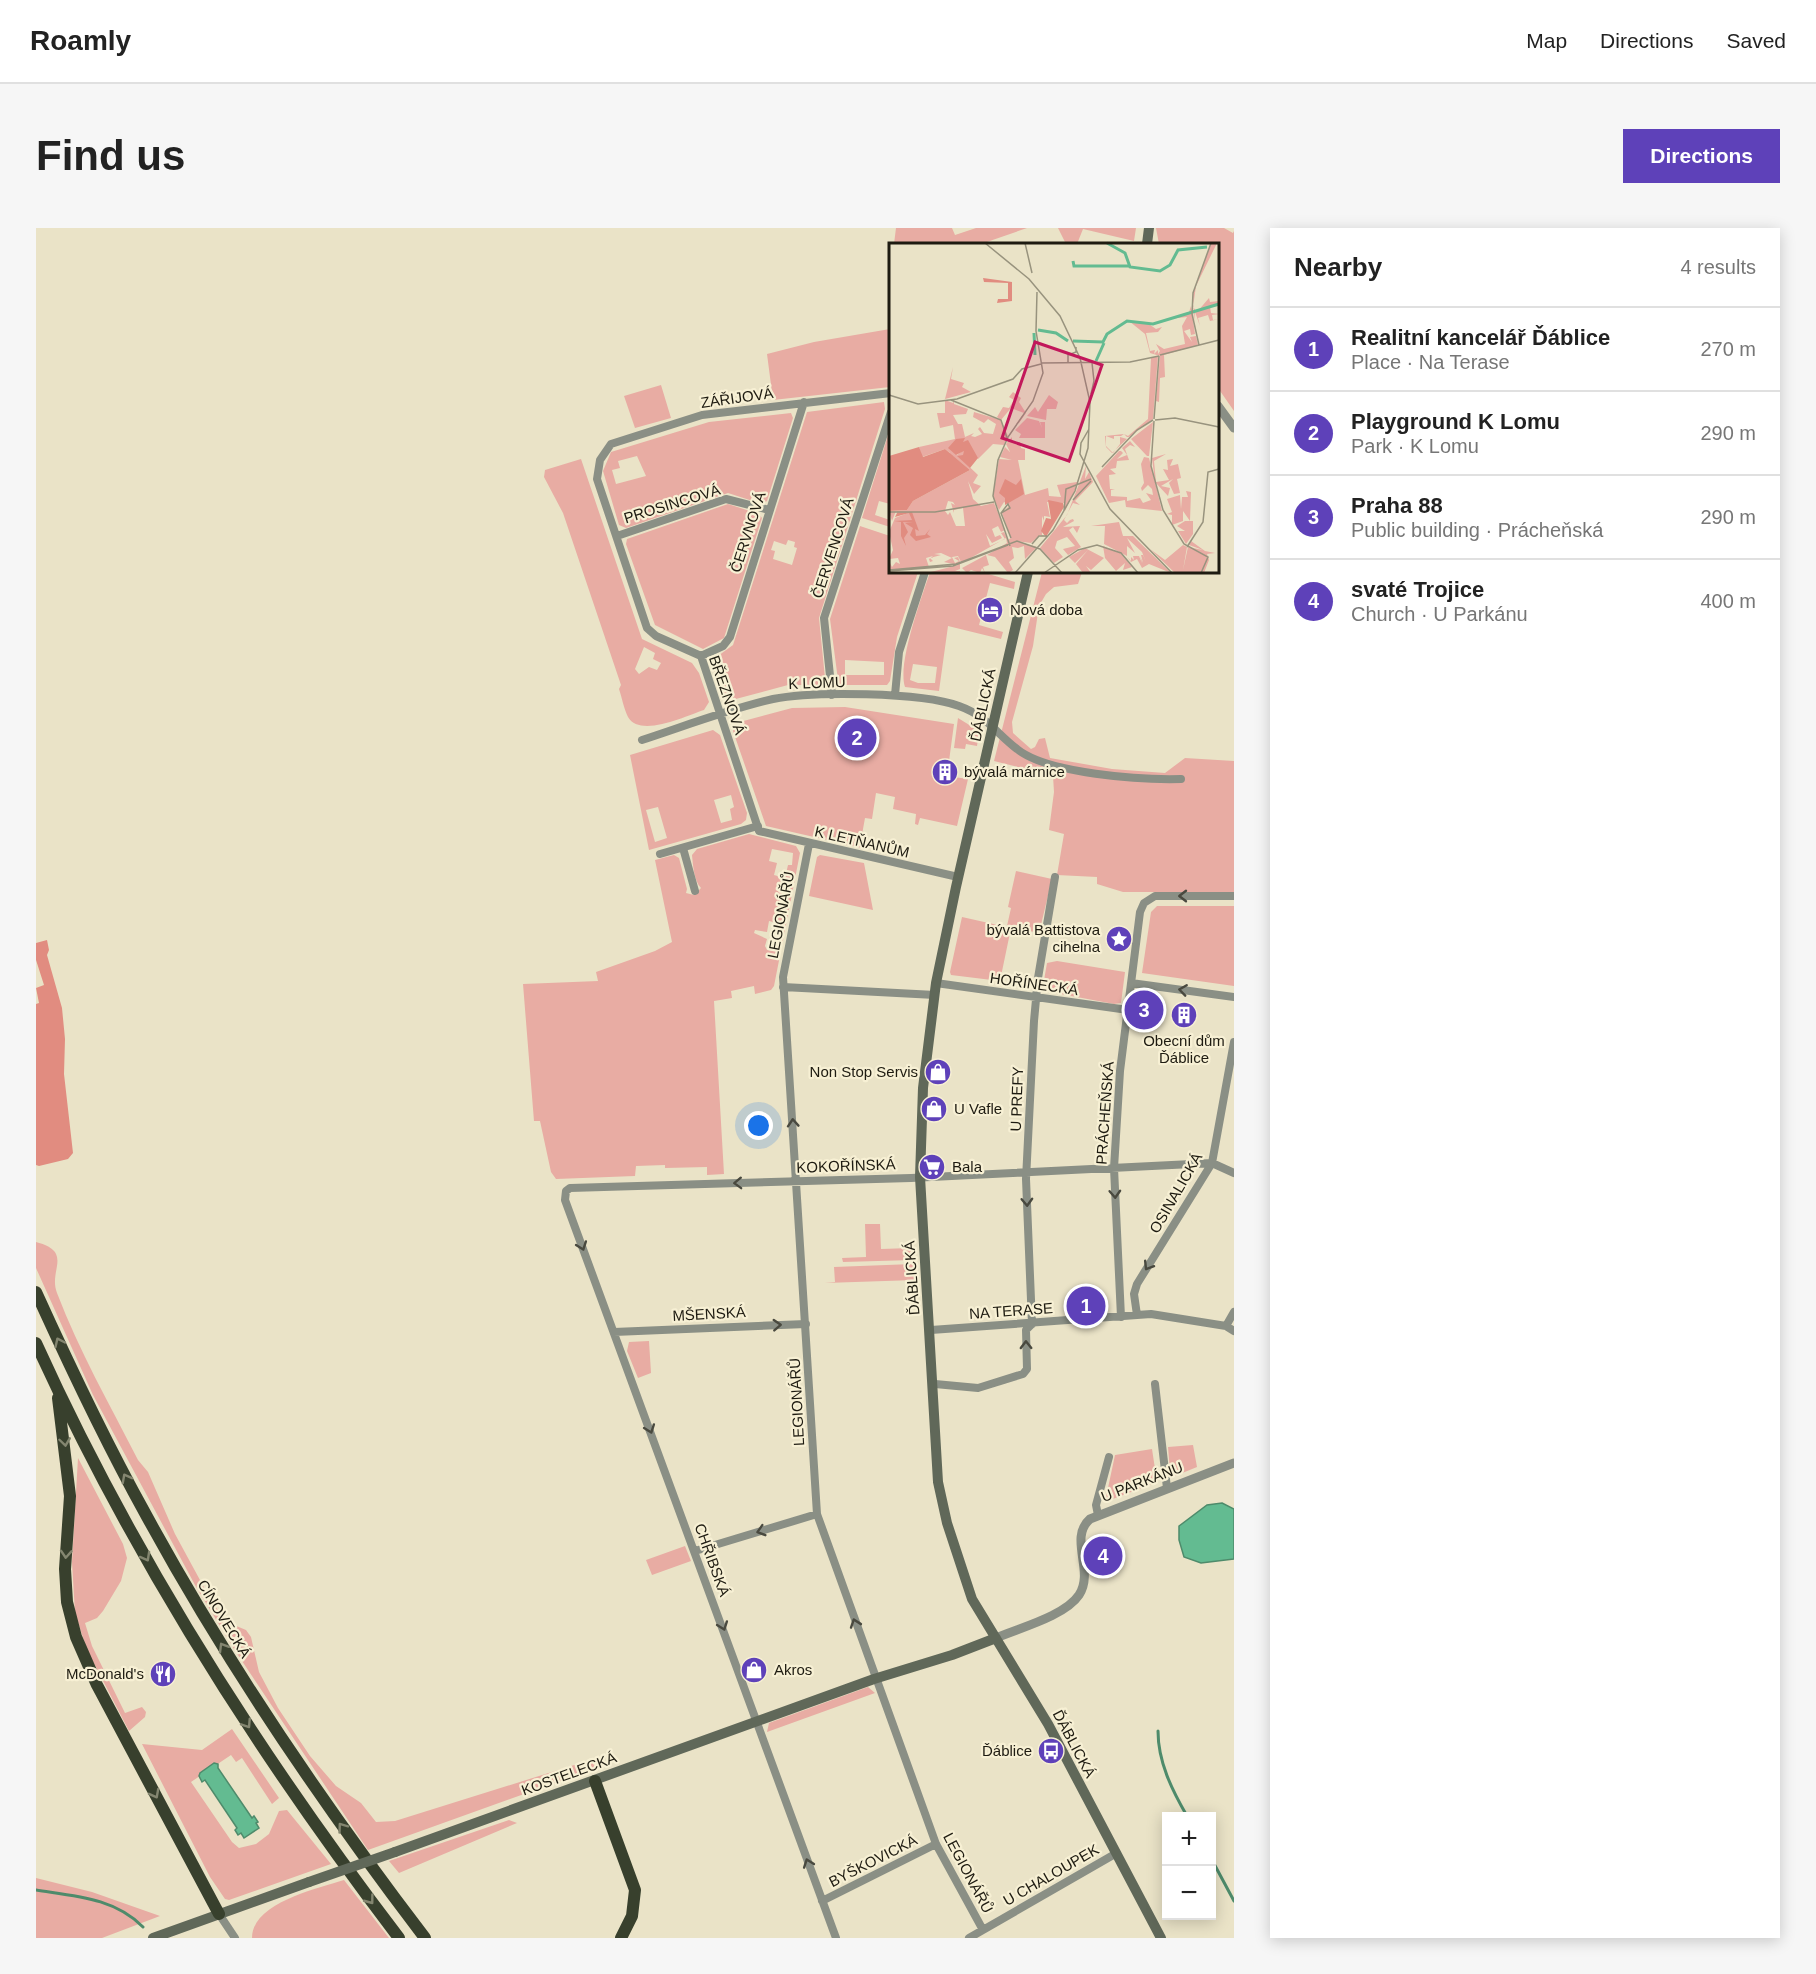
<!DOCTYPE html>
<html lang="en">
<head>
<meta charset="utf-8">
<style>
	body { margin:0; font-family:Helvetica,sans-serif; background:#f6f6f6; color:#222 }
	.controls { position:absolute; right:18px; bottom:18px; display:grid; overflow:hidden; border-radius:0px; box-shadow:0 3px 15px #0003 }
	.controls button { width:54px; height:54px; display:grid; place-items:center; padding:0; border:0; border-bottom:2px solid #e0e0e0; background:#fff; color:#222; font:30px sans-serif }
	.you { position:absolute; left:723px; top:898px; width:21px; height:21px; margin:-15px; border:4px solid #fff; border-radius:50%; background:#1a73e8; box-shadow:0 0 0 9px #1a73e833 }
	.badge { display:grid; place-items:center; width:39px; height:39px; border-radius:50%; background:#5e41b9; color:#fff; font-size:20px; font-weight:700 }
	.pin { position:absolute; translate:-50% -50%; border:3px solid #fff; box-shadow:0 2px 6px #0006 }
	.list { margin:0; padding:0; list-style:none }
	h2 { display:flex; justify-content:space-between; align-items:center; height:78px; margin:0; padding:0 24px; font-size:26px }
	h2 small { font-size:20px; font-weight:400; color:#767676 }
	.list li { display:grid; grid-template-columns:39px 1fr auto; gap:18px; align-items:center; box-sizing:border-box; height:84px; padding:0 24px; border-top:2px solid #e0e0e0 }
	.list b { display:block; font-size:22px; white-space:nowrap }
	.list p { margin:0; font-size:20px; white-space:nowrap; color:#767676 }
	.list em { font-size:20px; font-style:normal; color:#767676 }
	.map { position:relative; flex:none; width:1198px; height:1710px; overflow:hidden; border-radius:0px }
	header { display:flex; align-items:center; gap:36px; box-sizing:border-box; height:84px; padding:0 30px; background:#fff; border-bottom:2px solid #e0e0e0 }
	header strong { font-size:28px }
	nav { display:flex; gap:33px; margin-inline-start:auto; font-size:21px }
	.intro { display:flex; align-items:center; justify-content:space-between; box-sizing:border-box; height:144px; padding:0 36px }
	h1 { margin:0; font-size:42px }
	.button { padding:15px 27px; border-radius:0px; background:#5e41b9; color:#fff; font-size:21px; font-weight:700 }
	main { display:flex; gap:36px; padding:0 36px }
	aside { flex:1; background:#fff; border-radius:0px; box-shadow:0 3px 15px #0003 }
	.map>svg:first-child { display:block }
	.green { fill:#e8aca3; fill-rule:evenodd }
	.forest { fill:#e18c80 }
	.water { fill:#63bb91; stroke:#4e8b6b; stroke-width:1.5 }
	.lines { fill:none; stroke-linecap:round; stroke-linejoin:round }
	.stream { stroke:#4e8b6b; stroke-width:3 }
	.minor { stroke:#8a8f85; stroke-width:8 }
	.tertiary { stroke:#8a8f85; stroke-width:9 }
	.secondary { stroke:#606859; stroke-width:10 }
	.trunk { stroke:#38402d; stroke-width:12 }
	.secondary-bridge { stroke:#606859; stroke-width:10 }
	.oneway { stroke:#49493f }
	.oneway2 { stroke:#848670 }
	.labels { text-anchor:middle; stroke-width:4.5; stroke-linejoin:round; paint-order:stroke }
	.street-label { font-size:15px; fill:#1e1b11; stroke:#f7f0d4 }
	.poi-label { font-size:15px; fill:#1e1b11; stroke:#f7f0d4; text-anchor:start }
	.inset-river { fill:none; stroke:#63bb91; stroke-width:3 }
	.inset-road { fill:none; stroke:#98937e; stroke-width:1.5 }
	.view { fill:#c2185b; fill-opacity:0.15; stroke:#c2185b; stroke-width:3 }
	.inset-edge { fill:none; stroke:#1e1b11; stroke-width:3 }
</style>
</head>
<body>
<header>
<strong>Roamly</strong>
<nav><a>Map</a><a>Directions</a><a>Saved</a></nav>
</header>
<div class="intro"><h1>Find us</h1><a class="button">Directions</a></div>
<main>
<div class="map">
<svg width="1198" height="1710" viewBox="0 0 1198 1710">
	<rect width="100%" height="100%" fill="#eae3c7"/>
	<path class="green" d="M860,0H916L919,7L940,0H991L945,16H858Z
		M1022,0H1100L1098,13L1047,1L1041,16H1030Z
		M1120,0H1188L1197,5L1198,3V183L1182,160V16H1123Z
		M854,101V159L737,172L731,126L778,114Z
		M625,157L635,190L599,200L588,168Z
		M848,174L849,181L783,390L789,450L786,457H752L696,472L687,468L675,433L697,417L771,184ZM752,312L759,314L758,319L761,320L756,337L737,331L739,323L735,322L738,313L750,317Z
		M755,185L757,190L731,273L726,276L692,265L590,300L583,297L567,243L575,224L673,194ZM601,228L610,248L580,256L576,242L584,240L582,233Z
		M854,201V276L843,273L839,287L854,292V299L826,290Z
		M545,231L606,411L656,435L663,445L673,474L668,482C650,488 604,510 592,489C588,481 586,470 583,461L585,457L527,285L508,249L509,242ZM608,419L619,425L617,431L625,435L621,442L613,439L603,446L599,441Z
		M692,276L723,286L726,290L688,410L667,421L619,397L590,316L591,311Z
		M824,298L854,308L855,344H882L861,409L854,453L851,457H804L802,452L794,391ZM809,432L848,434V447H809Z
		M894,344H946L979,354L978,361L954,355L943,397L967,404L965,411L912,398L903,463L869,459C861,435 886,369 894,344ZM877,436L901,439L899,455H882L874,452Z
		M1006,344H1046L1042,356L1018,359L1010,366L1003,378L997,418L976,494L977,505L995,521L999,519L1003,511L1009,510L1014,530L1076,541L1129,545L1149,530L1198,533V664H1087L1061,656V649L1021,647L1028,606L1013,602L1018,564L1017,548L958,533Z
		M809,479L918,496L911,548L932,551L921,598L884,590L882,597L879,596L880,586L857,581L859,569L840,565L836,591L829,590L825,612L826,620L730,598L697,503L700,495L756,480Z
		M922,490L943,503L941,518L930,516L929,521L918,520Z
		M677,502L684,507L711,585L710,592L705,596L613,622L594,527ZM695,567L698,579L694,581L696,592L685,595L678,572ZM622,579L631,610L619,614L610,582Z
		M713,606L760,618L764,625L738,758L735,762L719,766L718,758L695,763L696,770L678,773L688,946L671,947V939L629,940V937L600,938L599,948L520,951L515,944L504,893H498L487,756L562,753L560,744L619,723L636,714L619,632L638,627L643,630L651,661L650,665L658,667L665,660C658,653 657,637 656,627L661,621ZM736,621L757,625L756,637H752L749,650L738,647L741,635L733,633ZM733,693L745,696L739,723L731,722L729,718L731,711L718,705L719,702L731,704Z
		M784,627L828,635L837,682L773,668L781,629Z
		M980,643L1016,651L1003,705L971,698L975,680L972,679Z
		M1121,678H1198V758L1106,745L1115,684Z
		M926,689L975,700L964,753L915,747L914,744Z
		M1021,733L1089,744L1085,775L1078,776L1009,763L1007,758L1011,735Z
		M829,996H844L845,1021L875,1020L877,1032L807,1034L806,1030L830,1029Z
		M0,1014C38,1024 12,1042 21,1065C43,1123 74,1177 102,1232L112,1244L139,1306L177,1376L186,1387L198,1397L210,1402L215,1409L223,1444L242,1480L274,1528L300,1558L325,1575L340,1594L359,1593L551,1533L572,1536L332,1622L198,1421L159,1357L57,1167L0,1040Z
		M877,1036L879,1052L789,1055L799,1054L798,1039Z
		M613,1113L615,1145L602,1150L591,1123L593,1114Z
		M1157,1217L1161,1239L1139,1248L1134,1243L1132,1219Z
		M1116,1221L1121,1254L1069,1274L1079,1227Z
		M42,1230L87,1316L91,1330L85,1353L67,1383L61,1390L49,1395L56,1418L89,1485L106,1479L110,1484L109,1489L93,1503L51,1422L39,1385L36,1334Z
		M649,1318L655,1333L616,1347L610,1332Z
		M832,1459L839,1465L731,1504L733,1495Z
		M196,1501L243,1570L236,1576L206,1530L200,1534L195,1527L155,1554L196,1614L203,1620L220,1616L233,1606L243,1583L251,1582L295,1636L193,1672L189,1671L174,1649L106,1516L166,1522Z
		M473,1592L481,1595L363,1645L353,1633Z
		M0,1650L56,1664L124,1688L66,1710H0Z
		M308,1652L353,1710H216C216,1675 280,1661 308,1652Z"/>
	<path class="forest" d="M11,712L13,722L11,727L26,780L29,811L28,846L37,925L32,931L3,938L0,937V776L3,775L0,760L8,757L0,732V715Z"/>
	<path class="water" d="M1186,1275L1198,1281V1331L1165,1335L1148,1329L1143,1312V1298L1171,1277Z
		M178,1535L182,1536V1540L216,1590L218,1588L222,1594L220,1595L223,1600L208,1610L205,1605L202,1607L199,1602L201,1600L169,1552L166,1554L163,1548L164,1545Z"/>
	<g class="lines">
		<path class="stream" d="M1122,1503C1122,1534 1136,1562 1151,1588
			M1176,1632L1198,1673
			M0,1662C39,1668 79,1670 107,1699"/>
		<path class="minor" d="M855,165L666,187L575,216L564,232L561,251L611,400L620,408L665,428L723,603L922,649
			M581,308L690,271L733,282
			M665,428L687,418L694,409L768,174
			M796,467L788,390L855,184
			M859,467L863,424L889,344
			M606,512C649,498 693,481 737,471C776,463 885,464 923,478C951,488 960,505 981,521C1012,546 1105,552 1145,551
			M773,616L747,749L781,1286L900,1616L947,1702
			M647,620L659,663
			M624,626L722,598
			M900,755L1092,782
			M1095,755L1198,769
			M747,759L899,767
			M1101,1087L1098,1066L1101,1056L1176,935L1198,814
			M1085,1089L1078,940L1084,843L1104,684L1108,675L1119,668H1198
			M996,1096L990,951L998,793L1002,750L1019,649
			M1190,1098L1198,1084
			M895,1102L1115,1086L1190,1098L1198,1103
			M578,1104L770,1096
			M899,1156L942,1160L987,1146L991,1141L990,1102L996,1096
			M1119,1156L1131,1260
			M1062,1287L1060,1277L1073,1229
			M659,1323L781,1286
			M786,1673L900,1616
			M183,1686L199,1710
			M800,1710L529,972L530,963L534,960L875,950L1176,935L1198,945
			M933,1710L1079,1626"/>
		<path class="tertiary" d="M1182,178L1198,200
			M960,1410C983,1400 1029,1388 1043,1367C1059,1343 1032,1310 1054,1291L1198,1235"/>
		<path class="secondary" d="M1111,16L1113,0
			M992,344L920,659L900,755L887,860L884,949L902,1254L911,1295L936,1371L1012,1496L1125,1710
			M359,1624L838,1451L916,1427L960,1410
			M117,1710L273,1654"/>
		<path class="trunk" d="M0,1064C34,1139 69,1213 109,1285C190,1434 286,1575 389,1710
			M0,1115C96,1327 222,1525 363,1710
			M22,1170L34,1268L29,1341L31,1374L40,1409L61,1457L183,1686
			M559,1553L599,1662L596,1688L585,1710"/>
		<path class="secondary-bridge" d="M273,1654L359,1624"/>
	</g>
	<defs><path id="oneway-chevron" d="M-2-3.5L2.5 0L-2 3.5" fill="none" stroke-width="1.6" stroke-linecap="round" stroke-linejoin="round" transform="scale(1.5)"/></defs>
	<g class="oneway">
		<use href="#oneway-chevron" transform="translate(1147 668) rotate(180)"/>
		<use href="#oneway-chevron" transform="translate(1147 762) rotate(-172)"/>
		<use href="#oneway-chevron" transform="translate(757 895) rotate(-94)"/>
		<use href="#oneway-chevron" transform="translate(702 955) rotate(178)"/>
		<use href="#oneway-chevron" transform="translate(1079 966) rotate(87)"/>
		<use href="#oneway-chevron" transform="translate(991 974) rotate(88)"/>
		<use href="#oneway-chevron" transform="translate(546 1018) rotate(70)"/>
		<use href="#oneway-chevron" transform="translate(1112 1038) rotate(122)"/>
		<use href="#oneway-chevron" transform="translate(741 1097) rotate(-3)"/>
		<use href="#oneway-chevron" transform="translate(990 1117) rotate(-91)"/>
		<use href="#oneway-chevron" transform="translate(614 1201) rotate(70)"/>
		<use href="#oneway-chevron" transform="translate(725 1303) rotate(163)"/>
		<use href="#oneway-chevron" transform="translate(819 1395) rotate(-109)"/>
		<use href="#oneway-chevron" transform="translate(687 1398) rotate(70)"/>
		<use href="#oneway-chevron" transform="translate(772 1635) rotate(-110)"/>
	</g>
	<g class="oneway2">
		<use href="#oneway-chevron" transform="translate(23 1114) rotate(-115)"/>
		<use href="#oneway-chevron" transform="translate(29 1214) rotate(82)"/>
		<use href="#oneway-chevron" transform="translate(90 1250) rotate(-118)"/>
		<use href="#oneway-chevron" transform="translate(30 1326) rotate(94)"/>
		<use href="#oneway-chevron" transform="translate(110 1329) rotate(61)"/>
		<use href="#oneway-chevron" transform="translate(187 1419) rotate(-121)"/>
		<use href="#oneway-chevron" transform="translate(211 1496) rotate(57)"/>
		<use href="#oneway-chevron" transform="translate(119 1566) rotate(62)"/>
		<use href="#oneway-chevron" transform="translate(306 1599) rotate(-126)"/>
		<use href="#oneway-chevron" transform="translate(334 1672) rotate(53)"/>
	</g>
	<defs>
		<symbol id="hotel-disc" viewBox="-11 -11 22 22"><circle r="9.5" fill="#5e41b9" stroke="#f7f0d4"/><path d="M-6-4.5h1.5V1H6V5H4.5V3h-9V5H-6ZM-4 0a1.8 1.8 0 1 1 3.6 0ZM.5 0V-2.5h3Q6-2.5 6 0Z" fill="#fff"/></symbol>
		<symbol id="building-disc" viewBox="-11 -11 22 22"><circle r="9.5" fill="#5e41b9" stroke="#f7f0d4"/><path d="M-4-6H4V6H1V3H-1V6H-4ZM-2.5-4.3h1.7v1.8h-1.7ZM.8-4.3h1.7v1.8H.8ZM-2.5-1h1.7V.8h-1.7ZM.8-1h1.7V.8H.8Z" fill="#fff"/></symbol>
		<symbol id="sight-disc" viewBox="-11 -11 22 22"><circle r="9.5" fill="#5e41b9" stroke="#f7f0d4"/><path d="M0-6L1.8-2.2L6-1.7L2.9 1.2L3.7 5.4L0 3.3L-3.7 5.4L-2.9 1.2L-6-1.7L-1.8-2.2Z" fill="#fff"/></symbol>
		<symbol id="shop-disc" viewBox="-11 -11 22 22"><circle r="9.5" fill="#5e41b9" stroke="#f7f0d4"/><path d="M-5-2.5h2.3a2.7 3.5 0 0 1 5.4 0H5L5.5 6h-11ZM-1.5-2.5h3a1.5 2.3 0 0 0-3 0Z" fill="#fff"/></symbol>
		<symbol id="supermarket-disc" viewBox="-11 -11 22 22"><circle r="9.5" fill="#5e41b9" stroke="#f7f0d4"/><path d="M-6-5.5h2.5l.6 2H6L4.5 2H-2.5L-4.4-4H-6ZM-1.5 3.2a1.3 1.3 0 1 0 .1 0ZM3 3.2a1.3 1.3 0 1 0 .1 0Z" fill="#fff"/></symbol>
		<symbol id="restaurant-disc" viewBox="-11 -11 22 22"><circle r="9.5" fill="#5e41b9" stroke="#f7f0d4"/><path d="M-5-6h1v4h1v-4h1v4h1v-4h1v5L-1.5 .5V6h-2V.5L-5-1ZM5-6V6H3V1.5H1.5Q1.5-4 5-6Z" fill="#fff"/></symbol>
		<symbol id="bus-disc" viewBox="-11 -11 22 22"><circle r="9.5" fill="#5e41b9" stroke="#f7f0d4"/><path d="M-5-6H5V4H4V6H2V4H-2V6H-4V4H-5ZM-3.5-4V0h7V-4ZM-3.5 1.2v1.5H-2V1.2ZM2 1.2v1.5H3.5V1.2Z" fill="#fff"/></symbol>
	</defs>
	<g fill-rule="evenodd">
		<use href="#hotel-disc" x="939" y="367" width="30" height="30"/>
		<use href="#building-disc" x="894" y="529" width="30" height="30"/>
		<use href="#sight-disc" x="1068" y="696" width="30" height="30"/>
		<use href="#building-disc" x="1133" y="772" width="30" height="30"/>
		<use href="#shop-disc" x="887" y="829" width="30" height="30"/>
		<use href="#shop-disc" x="883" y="866" width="30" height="30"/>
		<use href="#supermarket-disc" x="881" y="924" width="30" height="30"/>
		<use href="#shop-disc" x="703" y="1427" width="30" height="30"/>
		<use href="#restaurant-disc" x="112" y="1431" width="30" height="30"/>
		<use href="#bus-disc" x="1000" y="1508" width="30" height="30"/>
	</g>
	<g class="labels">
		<g class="street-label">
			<text transform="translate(701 170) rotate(-8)" y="5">ZÁŘIJOVÁ</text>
			<text transform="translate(636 276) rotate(-17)" y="5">PROSINCOVÁ</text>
			<text transform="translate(712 304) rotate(-72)" y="5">ČERVNOVÁ</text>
			<text transform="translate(797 320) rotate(-72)" y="5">ČERVENCOVÁ</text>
			<text transform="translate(781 455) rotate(-2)" y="5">K LOMU</text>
			<text transform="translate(691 467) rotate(71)" y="5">BŘEZNOVÁ</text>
			<text transform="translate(947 477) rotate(-78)" y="5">ĎÁBLICKÁ</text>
			<text transform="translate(826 614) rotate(13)" y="5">K LETŇANŮM</text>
			<text transform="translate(745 687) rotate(-79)" y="5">LEGIONÁŘŮ</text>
			<text transform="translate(998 756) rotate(8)" y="5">HOŘÍNECKÁ</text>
			<text transform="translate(981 871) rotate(-88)" y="5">U PREFY</text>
			<text transform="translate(1069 885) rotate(-86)" y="5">PRÁCHEŇSKÁ</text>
			<text transform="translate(810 938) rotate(-2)" y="5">KOKOŘÍNSKÁ</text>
			<text transform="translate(1140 965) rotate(-60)" y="5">OSINALICKÁ</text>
			<text transform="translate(876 1050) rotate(-94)" y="5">ĎÁBLICKÁ</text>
			<text transform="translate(975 1083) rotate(-4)" y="5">NA TERASE</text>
			<text transform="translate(673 1086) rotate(-3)" y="5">MŠENSKÁ</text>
			<text transform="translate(761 1174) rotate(-93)" y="5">LEGIONÁŘŮ</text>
			<text transform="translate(1106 1254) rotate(-21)" y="5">U PARKÁNU</text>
			<text transform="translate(676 1332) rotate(70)" y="5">CHŘIBSKÁ</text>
			<text transform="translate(188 1391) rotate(59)" y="5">CÍNOVECKÁ</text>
			<text transform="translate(1038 1516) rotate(62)" y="5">ĎÁBLICKÁ</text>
			<text transform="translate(533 1546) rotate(-20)" y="5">KOSTELECKÁ</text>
			<text transform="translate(837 1633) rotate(-27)" y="5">BYŠKOVICKÁ</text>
			<text transform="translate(932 1645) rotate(62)" y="5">LEGIONÁŘŮ</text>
			<text transform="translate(1015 1647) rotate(-30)" y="5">U CHALOUPEK</text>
		</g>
		<g class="poi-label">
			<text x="974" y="387">Nová doba</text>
			<text x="928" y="549">bývalá márnice</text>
			<text x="1064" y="707" text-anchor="end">bývalá Battistova<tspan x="1064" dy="17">cihelna</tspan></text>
			<text x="1148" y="818" text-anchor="middle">Obecní dům<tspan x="1148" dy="17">Ďáblice</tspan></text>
			<text x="882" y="849" text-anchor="end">Non Stop Servis</text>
			<text x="918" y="886">U Vafle</text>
			<text x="916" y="944">Bala</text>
			<text x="738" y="1447">Akros</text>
			<text x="108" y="1451" text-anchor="end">McDonald's</text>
			<text x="996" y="1528" text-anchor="end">Ďáblice</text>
		</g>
	</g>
	<g transform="translate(853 15)">
		<rect width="330" height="330" fill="#eae3c7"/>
		<path d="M322,0H328L307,43L304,64L308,69L320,55L321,59L330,58V63L321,64L322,70L330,71L323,72L324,77L330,76L321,78L319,72L309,75L311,83L306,69L305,78L304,51ZM302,63L306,91L302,92L301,86L295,88L303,99L301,94L307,93L309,102L275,112L276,134L271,135L270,159L267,158L271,113L261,110L256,91L240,78L257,79L267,86L273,84L269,89L257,90L261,108L266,107L265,111L269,107V111L271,108L267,101L275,106L296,101L293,83L298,74L279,76L300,69ZM269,113L264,176L240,194H238L235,191L232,193H225V196L217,193V203L224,210L231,201V194L238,196L223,210L217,204L216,193L235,191L239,193L259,176L262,115ZM64,124L62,136L75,140L73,144L82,149L56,156ZM124,149L132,155L130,159L137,170L130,180L127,181L135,170L122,165L112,177L119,193L115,202L104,201L89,216L75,199L65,209L68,212L75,207V213H69L89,232L84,240L92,243L85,251L79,238L84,256L92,263L105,260L116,287L112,289L109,283L103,286L106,294L111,292L113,295L103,300L97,291L101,303L116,296L112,290L115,289L119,297L122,295L113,270L121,262L115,259L110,267L104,254L110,216L123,217L111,214L116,204L121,209L117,201L123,194V199H131L132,205L136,206V217H129L136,252L159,245L160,253L172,254L168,242L188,239L195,221L185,249L176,268L175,260L158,259L161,274L155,273V279L154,286L155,278L153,273V292L157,294L172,275L157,294L151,292L142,300L127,298L148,304L136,316L135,303L129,305L133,317L129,305L123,304L125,315L120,319L124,327L119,330L106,314L98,312L118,300L117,295L78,317L72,319L69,313L63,314L66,320L70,318L65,315L69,314L71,319V326L66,328H71V330L5,328L42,329L69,322L55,319L63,315L52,310L45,311L52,312L41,315L44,318L41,319L40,316L44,313L37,315L40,324L0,327V318L3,324L7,319L11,321L9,315L0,316L4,307L0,289L6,275L19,270L9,271L7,268L3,278L0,268L18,267L24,258L81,227L64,213L60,217L61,210L56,206L33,214L30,204L66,196L64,182L51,185L48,170H56V157L64,160L65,157V161L79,166L77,171L64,172L69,181H73L76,194L85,190L82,193L86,194L93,191L89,186L91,184L95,190L104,191L107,181L99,176L95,180L84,174L85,169L112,177L108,174L114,164L120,165L125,157L120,154ZM59,258L64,259L66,262L62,260L65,270V267L74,265L76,283H67L61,269L59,272L56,268ZM160,152L169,159L167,166H158L157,177L138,173L146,164L149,169ZM138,175L150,178L153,185L151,179H156V195H130L132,191L126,187ZM264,179L260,213H258L242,196ZM241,198L246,204L241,202L236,206L240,217L228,218L227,225L221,226L227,231L220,232L221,246H226L222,247V253H232H221L238,254V258L251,255L254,260L262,257L257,250L264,252L263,246L259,242L253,248L252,245L255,240L252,221L255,214L260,215L273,268L237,264L236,257L220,260L207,233L230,208H232L234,210L228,216L238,212L233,205ZM277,211L265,218L267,239L280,237L274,226L279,227L278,217L284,216L281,223L289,221L292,235L288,236L291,250L285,251L280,240L284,236L272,243L281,245L279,253L266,239L263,215ZM197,223L196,236L200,229L204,239L186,258L191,262L184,260L175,277L178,280L181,277L184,276L185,278L174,284L191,283L188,290L184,284L180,287L192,304L179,312L174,306L186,303L178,294L168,298L166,305L174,314L165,320L151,305L178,272ZM297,248L302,249L301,278L294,268V278L283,282V272L278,271L283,269L278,256L291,252L292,266L293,254H299ZM296,278H304V291L297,301L289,288H296L288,283ZM230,279L234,293H244L282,330L260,321L253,325L248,316L242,319L238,314L242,318V314L245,317L244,313H250L253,320L251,313L254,320L252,312H254L257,319L253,309L238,295L246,310L238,303V313L215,301L216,283H202ZM302,298L316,308L326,310L318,311L320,317L315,330H286L261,306L276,317L294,302L298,304L294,327L299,304L314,307L300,302ZM214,303L231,310L243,324L234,327L236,320L227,328L216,315ZM196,305L215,315L202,327L197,323L202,330H194L187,321L199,307L186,320L180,314ZM97,312L100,322L94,324L96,330L93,325L91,330L82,327L78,330L73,325Z" fill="#e8aca3" fill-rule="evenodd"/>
		<path d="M94,35L123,39V58L108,60L109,56H119V40L95,39ZM76,195L74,199L79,197L89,215L81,225L68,213L74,212L75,208L67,212L59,205L67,196ZM30,204L34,214L56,206L81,227L24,258L18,267L0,268V213ZM116,236L127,242L132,236L135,251L116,262V255L110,250ZM159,257L174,260L175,264L157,294L152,288L157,275L162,276ZM23,269L30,288L26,286L27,293L36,292L41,286L38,291L42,294L27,298L21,292L24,285L16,280H24L14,279L19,289L15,295L17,303L12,293V279L5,278L23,277L20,270L6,274L8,270Z" fill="#e18c80"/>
		<path class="inset-river" d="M218,0L236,10L241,24L271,28L281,22L289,7L318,4M184,18L185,23H240M149,87L167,90L179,98M145,90L146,112M184,98L214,99L218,91L238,78L264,81L330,61M207,118L215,100"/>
		<path class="inset-road" d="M96,0L140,36L171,73L191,115L201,159L199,205L186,248L164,287L126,330M136,0L143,30M310,102L303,71L304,50L322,0M271,112L330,97M153,120L241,119L270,113M179,120V112L187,109V104M202,151L205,138L203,120M0,152L29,161L68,156L124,136L133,126L152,121M62,157L112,177L118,195M265,176L270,113M266,177L286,175L330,184M265,178L262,223L274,267L295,301L319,314L312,330M200,186L192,200L191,211L221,266L283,330M213,224L248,187L264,177M184,257L202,238M119,261L121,265L112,270L122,295L112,270ZM175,268L177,246L202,236M0,269H46L105,259M143,301L150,293H158M121,303L104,253L109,217L119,194L144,158L154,130L147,88L148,49M298,304L314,279L319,229L330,226M0,327L67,321L128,298L151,306L173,330M0,328L64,323L119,302M155,330L189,307L208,302L232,310L249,330"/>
		<path class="view" d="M146,99L213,122L180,218L113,195Z"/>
		<rect width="330" height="330" class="inset-edge"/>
	</g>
</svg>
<div class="controls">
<button>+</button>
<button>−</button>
</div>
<div class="you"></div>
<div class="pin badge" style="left:1050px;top:1078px">1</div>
<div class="pin badge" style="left:821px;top:510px">2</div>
<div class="pin badge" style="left:1108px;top:782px">3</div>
<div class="pin badge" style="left:1067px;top:1328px">4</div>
</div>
<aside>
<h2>Nearby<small>4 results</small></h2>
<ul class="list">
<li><span class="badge">1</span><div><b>Realitní kancelář Ďáblice</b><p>Place · Na Terase</p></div><em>270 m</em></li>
<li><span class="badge">2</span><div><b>Playground K Lomu</b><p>Park · K Lomu</p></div><em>290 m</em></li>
<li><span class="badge">3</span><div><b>Praha 88</b><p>Public building · Prácheňská</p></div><em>290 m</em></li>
<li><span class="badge">4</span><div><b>svaté Trojice</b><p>Church · U Parkánu</p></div><em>400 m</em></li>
</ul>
</aside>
</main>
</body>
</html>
